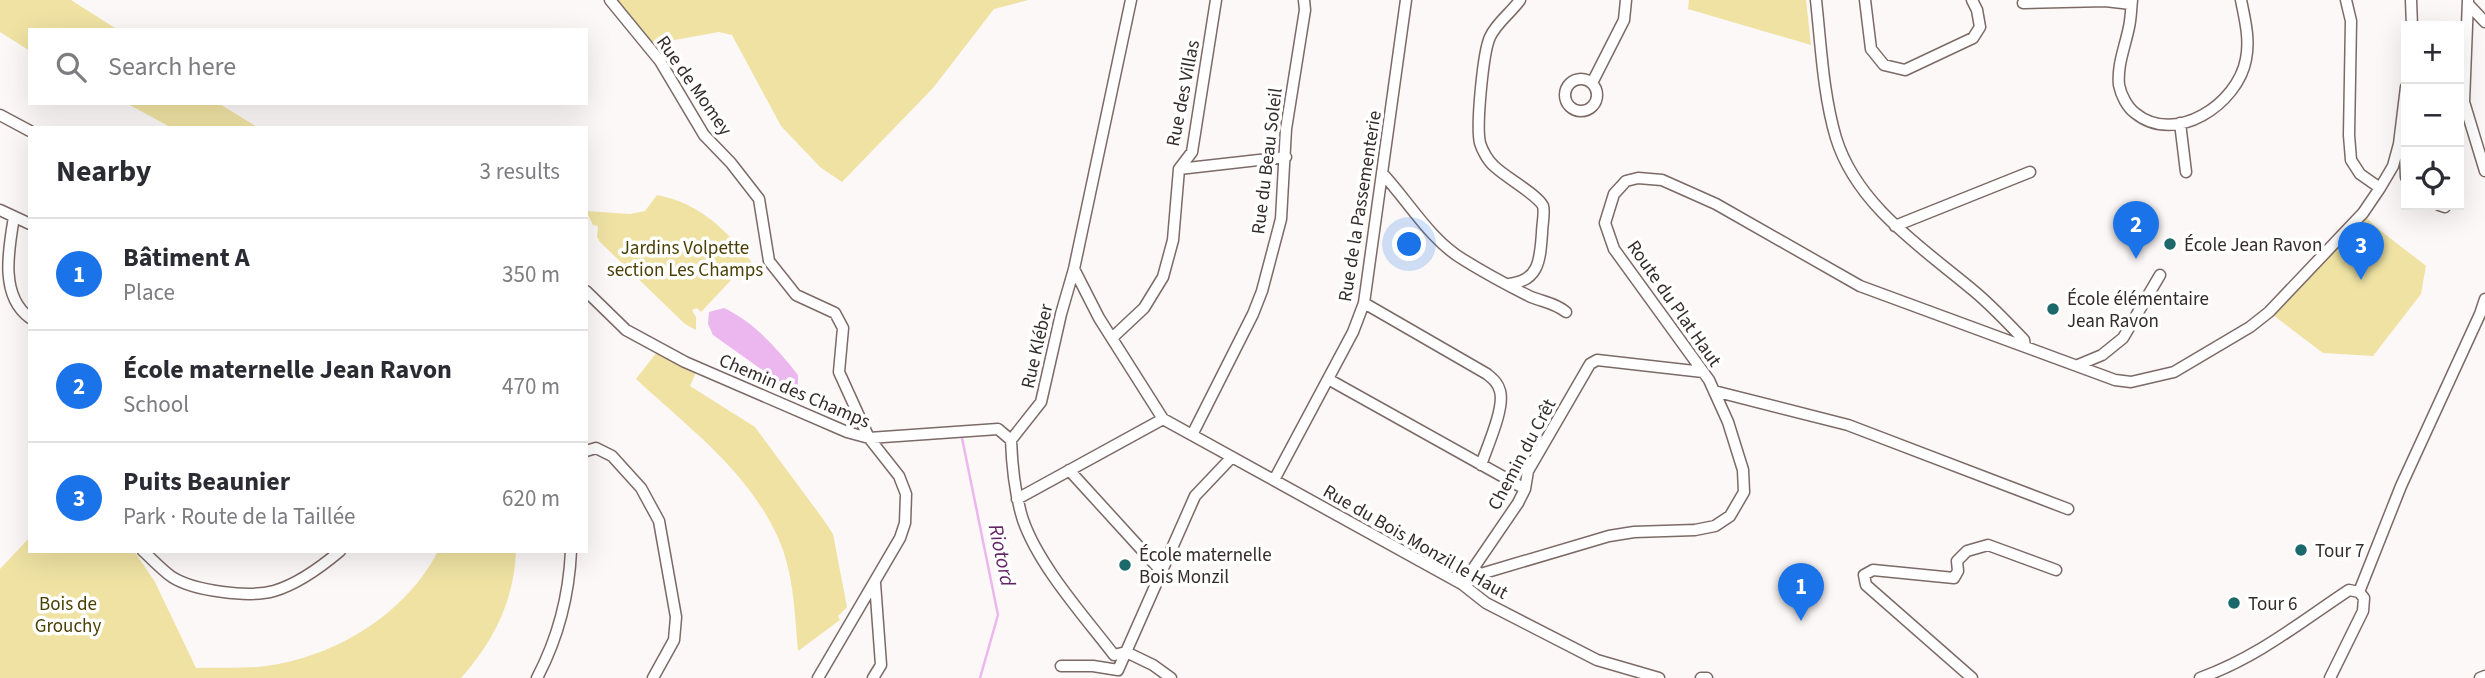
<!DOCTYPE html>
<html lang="en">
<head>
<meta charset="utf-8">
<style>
	body { margin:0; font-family:"Source Sans 3",sans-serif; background:#f7f7f7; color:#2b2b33 }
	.controls { position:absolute; right:21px; top:21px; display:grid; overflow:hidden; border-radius:0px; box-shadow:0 7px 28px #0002 }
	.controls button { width:63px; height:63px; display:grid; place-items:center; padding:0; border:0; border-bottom:2px solid #e1e1e2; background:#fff; color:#2b2b33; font:35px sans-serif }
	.you { position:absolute; left:1410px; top:245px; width:24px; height:24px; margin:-18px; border:5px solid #fff; border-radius:50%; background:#1a73e8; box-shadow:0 0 0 10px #1a73e833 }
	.badge { display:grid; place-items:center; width:46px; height:46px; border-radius:50%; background:#1a73e8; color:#fff; font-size:23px; font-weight:700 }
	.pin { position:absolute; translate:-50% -58px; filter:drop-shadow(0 2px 4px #0008) }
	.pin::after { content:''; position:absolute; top:37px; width:24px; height:21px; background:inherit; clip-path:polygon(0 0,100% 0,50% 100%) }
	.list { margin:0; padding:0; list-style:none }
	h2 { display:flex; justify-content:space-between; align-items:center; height:91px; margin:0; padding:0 28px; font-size:30px }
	h2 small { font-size:23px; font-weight:400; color:#7c7c81 }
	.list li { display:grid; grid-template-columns:46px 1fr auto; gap:21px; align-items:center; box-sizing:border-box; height:112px; padding:0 28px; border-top:2px solid #e1e1e2 }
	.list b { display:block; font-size:26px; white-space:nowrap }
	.list p { margin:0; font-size:23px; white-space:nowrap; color:#7c7c81 }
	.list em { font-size:23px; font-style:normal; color:#7c7c81 }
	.icon { flex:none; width:38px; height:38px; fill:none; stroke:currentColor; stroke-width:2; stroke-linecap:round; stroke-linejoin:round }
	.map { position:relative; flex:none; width:2485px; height:678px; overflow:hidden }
	.search { position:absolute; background:#fff; box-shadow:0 7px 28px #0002; left:28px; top:28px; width:560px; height:77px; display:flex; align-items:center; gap:18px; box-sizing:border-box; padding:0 24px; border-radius:0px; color:#7c7c81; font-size:26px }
	.panel { position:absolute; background:#fff; box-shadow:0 7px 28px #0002; left:28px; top:126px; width:560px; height:427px; border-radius:0px }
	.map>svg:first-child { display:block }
	.green { fill:#efe2a3 }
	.water { fill:#ecb7ee }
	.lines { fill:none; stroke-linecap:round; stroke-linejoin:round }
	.stream { stroke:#ecb7ee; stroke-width:2.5 }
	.minor-casing { stroke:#7c6a66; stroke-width:13 }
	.minor { stroke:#fff; stroke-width:10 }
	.poi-dot { fill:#1c696b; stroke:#fff; stroke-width:2.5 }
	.labels { text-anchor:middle; stroke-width:7; stroke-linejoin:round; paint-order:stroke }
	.street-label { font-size:19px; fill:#342c2a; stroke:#fff }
	.poi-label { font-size:19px; fill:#342c2a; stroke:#fff; text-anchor:start }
	.park-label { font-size:19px; fill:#4a3f03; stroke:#fff }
	.water-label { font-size:21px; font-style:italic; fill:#632566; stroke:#fff }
</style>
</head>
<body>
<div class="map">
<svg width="2485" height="678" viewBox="0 0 2485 678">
	<rect width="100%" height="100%" fill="#fcf8f7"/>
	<path class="green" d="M0,0H71L118,30H30V51L0,32Z
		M615,0H1028L994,9L933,88L842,182L820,167L781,126L732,35L719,32L669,41L663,58Z
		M1689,0H1806L1811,45L1688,9Z
		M126,103H218L259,128H172Z
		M657,195C702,204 726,230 754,265L742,280L733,278L701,312L697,308L692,310L696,317V330L685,324L600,242L597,237L598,226L593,225L586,211L630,214L645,211Z
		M2363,213C2369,224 2413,255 2426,266L2421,294L2373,356L2323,353L2269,312Z
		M657,352L696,372L690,386L755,427L823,519L833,534L847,607L838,616L840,620L798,651C795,617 794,582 783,550C756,477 691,430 636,379Z
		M30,537V551H134L155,582L196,668C219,667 243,669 266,666C335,657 406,614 438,551H516C514,601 494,641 461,678H0V569Z"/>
	<path class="water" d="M724,308C755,323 777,348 798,375V386L792,391L713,335L708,324L709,312Z"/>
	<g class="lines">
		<path class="stream" d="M798,386L807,398
			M962,438L998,615L980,678"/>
		<defs>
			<path id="minor" d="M610,0L660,61L704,135L731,163L759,199L769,261L796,295L835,313L843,328L839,372L869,438L899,476L906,494L905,523L900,538L818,678
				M1816,0C1821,46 1823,94 1836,138C1857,206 1923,248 1974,291C1992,306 2008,323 2024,340L2025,346
				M1865,0L1871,49L1884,65L1905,70L1973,38L1980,27L1977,10L1972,0
				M2132,0C2131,9 2131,18 2129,27C2125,47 2117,65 2119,85C2121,95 2127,107 2135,113C2175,146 2238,104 2246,59C2250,39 2245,20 2241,0
				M2346,0L2351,21L2349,135L2351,160L2360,174L2380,188
				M2411,0L2412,26
				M2468,0L2464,102L2485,171
				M2023,3L2105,1L2131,4
				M2468,4L2485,22
				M1565 95a16 16 0 1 1 32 0a16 16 0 1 1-32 0Z
				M1592,83L1624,20L1626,0
				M0,115L30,131
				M2180,123L2186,172
				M2399,144L2405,153L2406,177
				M1179,169L1286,157
				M1382,173C1409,202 1430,240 1464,260C1485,273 1509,286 1531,297C1544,302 1555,303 1566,312
				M2439,205L2445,207
				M0,210L30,224
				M14,217C8,252 0,296 30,318
				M1895,226L2030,172
				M1074,269L1099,318L1163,419L1462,584L1486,603L1597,660L1659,678
				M1509,284C1540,281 1540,258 1542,233C1542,225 1545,213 1543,206C1538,195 1505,177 1494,166C1488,161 1482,150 1480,143C1476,126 1483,52 1490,37C1497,22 1511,13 1520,0
				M586,291L626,330L685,362L847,432L869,438L998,429L1011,440
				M1364,303L1487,374C1493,379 1498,383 1500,391C1505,408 1487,447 1481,465
				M1112,338L1144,308L1163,277L1173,240L1179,169L1192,152L1216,0
				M2078,365L2102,355L2123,338L2160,275
				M1328,379L1525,489
				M1714,391L1848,425L2068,509
				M1192,435L1253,314L1262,291L1281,219L1286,129L1305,10L1304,0
				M586,451L596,448L612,456L641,488L659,521L676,617L674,640L653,678
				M1069,470L1162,572
				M1274,480L1353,332L1364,303L1406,0
				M1017,499L1163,419
				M143,551C152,559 162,570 172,577C194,591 249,598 274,591C298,584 321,567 340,551
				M1464,582L1518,503L1525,489L1528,471L1590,364L1597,360L1703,372
				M1462,584L1484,573L1609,536L1634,532L1695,530L1715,526L1730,516L1744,492L1743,470L1728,422L1709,380L1614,249L1605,223L1614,194L1626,181L1638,178L1662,180L1716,204L1860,286L2115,380L2131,382L2174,372L2250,327L2269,312L2363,213L2380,188L2393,166L2399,144L2406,87
				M2359,592L2401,486L2480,314L2485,299
				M1126,652L1114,655C1084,616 1039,566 1023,520C1015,495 1012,466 1011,440L1041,402L1061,314L1074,269L1131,0
				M1126,652L1153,665L1171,678
				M1061,666H1093L1118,670L1195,496L1232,457
				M537,678C557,640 569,595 571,551
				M873,678L881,665L875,583
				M1701,678H1707
				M1972,678L1866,585L1864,575L1873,570L1954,578L1958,571L1957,561L1967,551L1988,545L2056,570
				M2200,678C2258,657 2299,623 2349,590L2359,592L2364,598L2363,611L2330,678
				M2480,678L2485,676"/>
		</defs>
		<use href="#minor" class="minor-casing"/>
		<use href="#minor" class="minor"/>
	</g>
	<g class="poi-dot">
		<circle cx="2170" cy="244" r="7"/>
		<circle cx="2053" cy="309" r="7"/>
		<circle cx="2301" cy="550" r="7"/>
		<circle cx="1125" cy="565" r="7"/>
		<circle cx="2234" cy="603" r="7"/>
	</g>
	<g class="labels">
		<g class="street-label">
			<text transform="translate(695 85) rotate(55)" y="7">Rue de Momey</text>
			<text transform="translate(1182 93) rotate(-79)" y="7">Rue des Villas</text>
			<text transform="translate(1266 161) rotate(-83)" y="7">Rue du Beau Soleil</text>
			<text transform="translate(1359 206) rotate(-81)" y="7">Rue de la Passementerie</text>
			<text transform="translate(1675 303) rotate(55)" y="7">Route du Plat Haut</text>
			<text transform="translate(1036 346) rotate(-77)" y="7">Rue Kléber</text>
			<text transform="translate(795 390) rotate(23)" y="7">Chemin des Champs</text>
			<text transform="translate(1521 454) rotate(-62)" y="7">Chemin du Crêt</text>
			<text transform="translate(1416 541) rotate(30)" y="7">Rue du Bois Monzil le Haut</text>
		</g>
		<g class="poi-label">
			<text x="2184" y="251">École Jean Ravon</text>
			<text x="2067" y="305">École élémentaire<tspan x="2067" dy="22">Jean Ravon</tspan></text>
			<text x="2315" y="557">Tour 7</text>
			<text x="1139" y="561">École maternelle<tspan x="1139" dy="22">Bois Monzil</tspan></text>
			<text x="2248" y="610">Tour 6</text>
		</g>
		<g class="park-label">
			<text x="685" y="254">Jardins Volpette<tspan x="685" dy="22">section Les Champs</tspan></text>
			<text x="68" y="610">Bois de<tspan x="68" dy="22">Grouchy</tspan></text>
		</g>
		<g class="water-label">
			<text transform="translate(1002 555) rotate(78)" y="7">Riotord</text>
		</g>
	</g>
</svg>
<div class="controls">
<button>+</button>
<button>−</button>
<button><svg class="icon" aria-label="locate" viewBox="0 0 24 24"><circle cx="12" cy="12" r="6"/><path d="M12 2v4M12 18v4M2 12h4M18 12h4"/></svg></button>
</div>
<div class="you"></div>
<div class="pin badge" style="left:1801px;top:621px">1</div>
<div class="pin badge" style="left:2136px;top:259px">2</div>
<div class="pin badge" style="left:2361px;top:280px">3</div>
<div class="search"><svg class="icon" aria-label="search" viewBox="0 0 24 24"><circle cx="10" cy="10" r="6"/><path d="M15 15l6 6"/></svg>Search here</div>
<section class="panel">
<h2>Nearby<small>3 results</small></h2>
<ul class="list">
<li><span class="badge">1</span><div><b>Bâtiment A</b><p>Place</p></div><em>350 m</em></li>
<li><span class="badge">2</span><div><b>École maternelle Jean Ravon</b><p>School</p></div><em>470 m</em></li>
<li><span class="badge">3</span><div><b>Puits Beaunier</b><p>Park · Route de la Taillée</p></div><em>620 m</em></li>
</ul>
</section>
</div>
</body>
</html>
